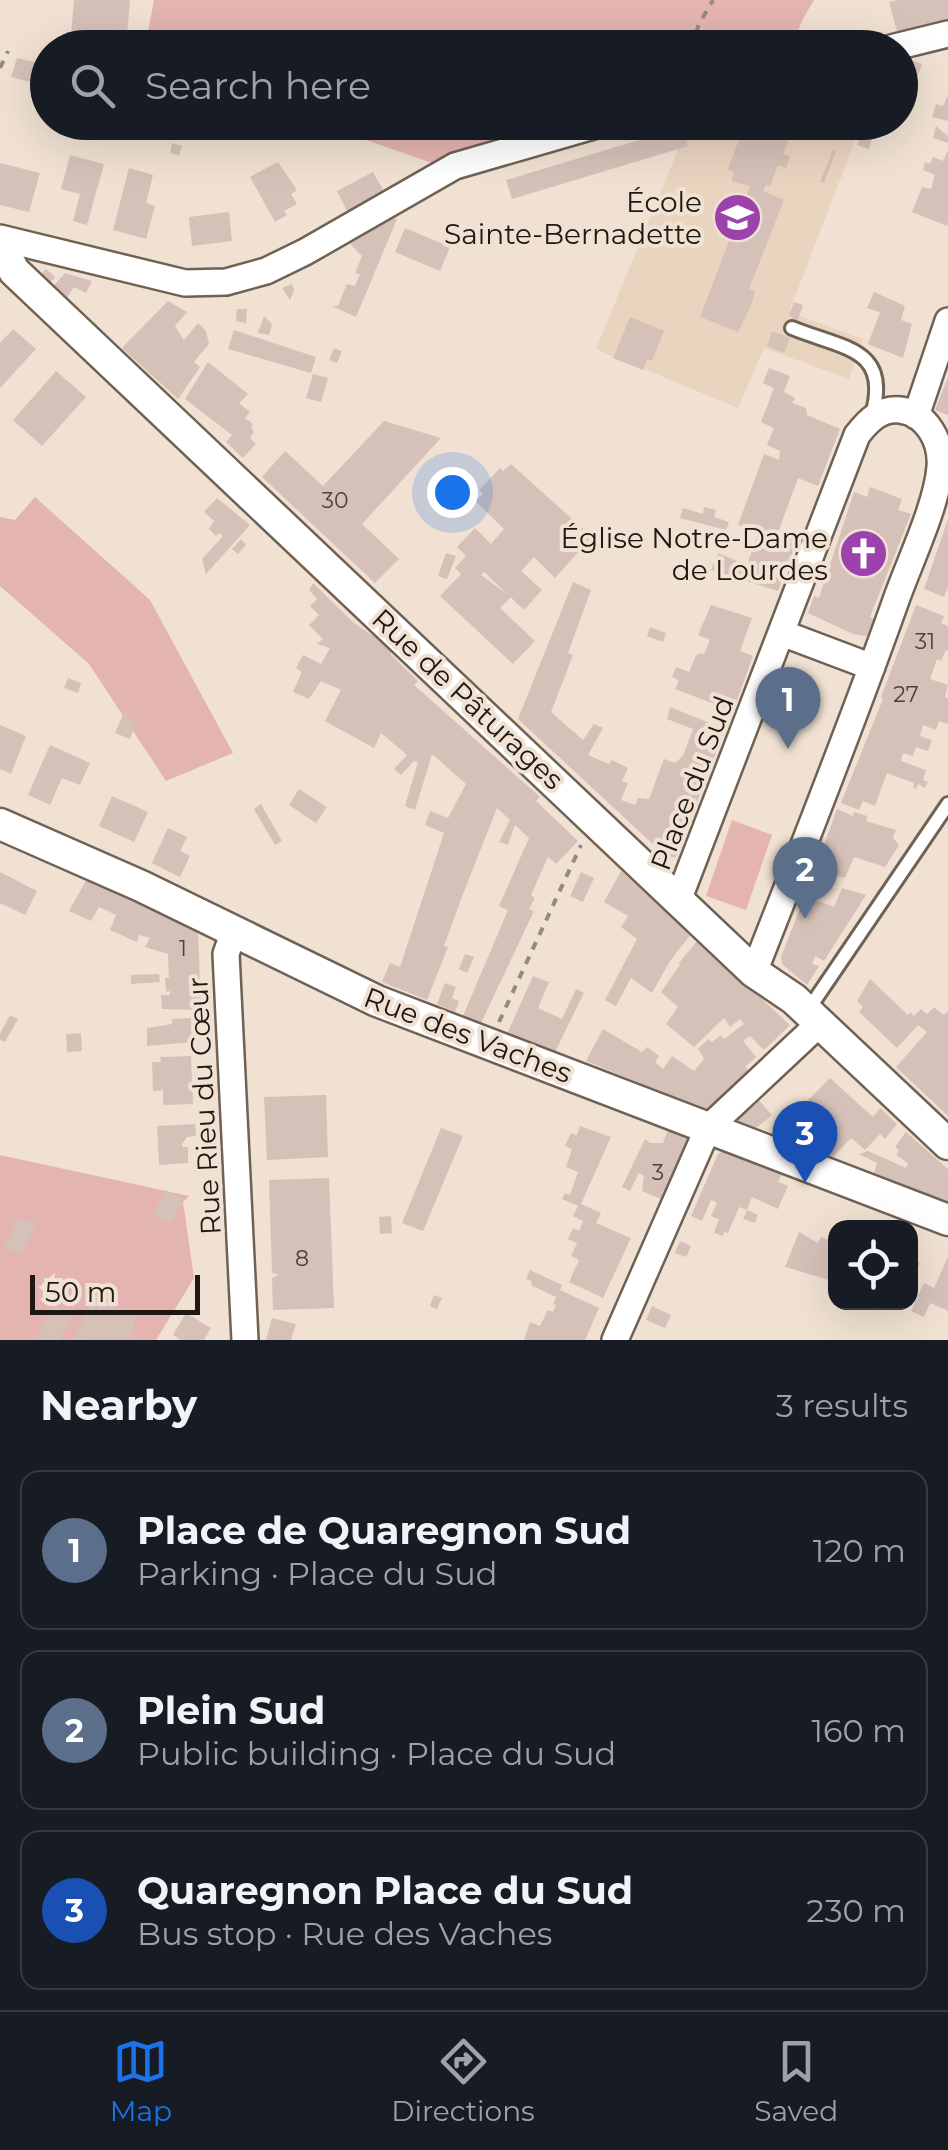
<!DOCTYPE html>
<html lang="en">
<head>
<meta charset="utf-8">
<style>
	body { margin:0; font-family:Montserrat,sans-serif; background:#20242c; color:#f1f3f6 }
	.controls { position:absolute; right:30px; bottom:30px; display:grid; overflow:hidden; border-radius:20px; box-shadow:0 10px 40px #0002 }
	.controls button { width:90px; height:90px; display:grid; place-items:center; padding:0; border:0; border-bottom:2px solid #363941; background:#171b24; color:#f1f3f6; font:50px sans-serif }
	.scale { position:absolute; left:30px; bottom:25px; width:170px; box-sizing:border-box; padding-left:10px; border:5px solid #1d1813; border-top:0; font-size:28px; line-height:35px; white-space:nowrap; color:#1d1813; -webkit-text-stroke:8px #f0e1d2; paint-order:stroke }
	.you { position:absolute; left:452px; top:492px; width:35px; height:35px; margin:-25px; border:8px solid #fff; border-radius:50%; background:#1a73e8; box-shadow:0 0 0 15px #1a73e833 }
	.badge { display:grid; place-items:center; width:65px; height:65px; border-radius:50%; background:#1a73e8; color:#fff; font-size:32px; font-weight:700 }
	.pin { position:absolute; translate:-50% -82px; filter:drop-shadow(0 2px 5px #0008) }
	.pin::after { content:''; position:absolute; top:52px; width:35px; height:30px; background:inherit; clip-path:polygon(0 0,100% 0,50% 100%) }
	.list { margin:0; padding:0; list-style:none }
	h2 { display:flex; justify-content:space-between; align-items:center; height:130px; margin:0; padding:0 40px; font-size:42px }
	h2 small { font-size:32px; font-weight:400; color:#9ea1a6 }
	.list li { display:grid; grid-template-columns:65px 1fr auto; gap:30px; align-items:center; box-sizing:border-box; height:160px; margin:0 20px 20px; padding:0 20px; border:2px solid #363941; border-radius:20px }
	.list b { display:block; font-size:38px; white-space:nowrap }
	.list p { margin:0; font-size:32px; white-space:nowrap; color:#9ea1a6 }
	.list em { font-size:32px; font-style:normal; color:#9ea1a6 }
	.icon { flex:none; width:55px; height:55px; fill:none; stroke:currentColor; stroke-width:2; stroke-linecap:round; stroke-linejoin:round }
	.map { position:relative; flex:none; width:948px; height:1340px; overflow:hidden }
	.search { position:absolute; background:#171b24; box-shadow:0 10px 40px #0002; left:30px; right:30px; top:30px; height:110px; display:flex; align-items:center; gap:25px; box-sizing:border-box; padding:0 35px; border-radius:55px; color:#9ea1a6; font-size:38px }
	.sheet { height:670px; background:#171b24 }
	nav { display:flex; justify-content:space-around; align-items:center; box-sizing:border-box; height:140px; border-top:2px solid #363941; background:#171b24; font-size:28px; color:#9ea1a6 }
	nav a { display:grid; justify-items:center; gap:5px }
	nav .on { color:#1a73e8 }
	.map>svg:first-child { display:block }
	.built { fill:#e9d4c0 }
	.green { fill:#e4b4b0 }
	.building { fill:#d5c1b8 }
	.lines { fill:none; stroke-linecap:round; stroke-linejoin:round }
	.service-casing { stroke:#6f6255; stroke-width:18 }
	.minor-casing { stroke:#6f6255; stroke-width:30 }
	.tertiary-casing { stroke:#6f6255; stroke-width:35 }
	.path { stroke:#948a7f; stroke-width:4; stroke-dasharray:8 8; stroke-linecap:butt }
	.service { stroke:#fff; stroke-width:12 }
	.minor { stroke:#fff; stroke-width:25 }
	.tertiary { stroke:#fff; stroke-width:30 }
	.labels { text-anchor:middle; stroke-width:8; stroke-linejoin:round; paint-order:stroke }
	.number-label { font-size:22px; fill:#4b423c }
	.poi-label { font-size:28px; fill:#1d1813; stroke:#f0e1d2; text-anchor:end }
	.street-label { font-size:28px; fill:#1d1813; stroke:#f0e1d2 }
</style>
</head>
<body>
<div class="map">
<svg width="948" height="1340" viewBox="0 0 948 1340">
	<rect width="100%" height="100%" fill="#f0e1d2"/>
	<path class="built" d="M689,123H862L789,312L863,339L849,379L764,348L738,408L596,349Z"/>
	<path class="green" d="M154,0H814L803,19L791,47H145Z
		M317,123H637L455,171Z
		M35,497L150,600L233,753L166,781L89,664L0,586V517L15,520Z
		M732,820L772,835L746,910L706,896Z
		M0,1155L189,1196L183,1202L194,1278L156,1340H0Z"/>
	<path class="building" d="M74,0H130L126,48L70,47Z
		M897,0H948V23L898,35L889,2Z
		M17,58L48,65V87L11,77Z
		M911,60L922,64L917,78L900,71V62Z
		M948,95V121L932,117L936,104L943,106Z
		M769,122H796L783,154L790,156L786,168L778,165L770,186L766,185L763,191L784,200L749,289L755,291L751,306L738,332L700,317L750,186L731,181L734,172L728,169L745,123L766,132Z
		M936,126L948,136V143L933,138Z
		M682,127L688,146L512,199L506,180Z
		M862,131L873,135L869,149L857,145Z
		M172,143L182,146L179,155L170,153Z
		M833,150L836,151L824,183L820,182Z
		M948,150V221L947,226L912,212L922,187L931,189L935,175L923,170L925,162L930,164L933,157L943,161Z
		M70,155L104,164L87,225L73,221L80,194L61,189Z
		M278,162L297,190L291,194L297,204L284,211L287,215L275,222L250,177Z
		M0,163L40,173L29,212L0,205Z
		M129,168L153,175L146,203L155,206L146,239L113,230Z
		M373,172L384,191L347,211L337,191Z
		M229,212L232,241L192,246L189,217Z
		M390,218L397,219L356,317L332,306H338L347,284L355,286L360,274L355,273L362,256L350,244Z
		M405,228L450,247L440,271L395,252Z
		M46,269L55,277L48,286L38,277Z
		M65,273L92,281L86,293L74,287L65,301L51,289Z
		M292,284L294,290L290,300L282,288Z
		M874,292L905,306L901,320L912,324L903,358L868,344L880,312L867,308Z
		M168,301L187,312L175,326L184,340L198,323L206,331L209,344L194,362L200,367L178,399L122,348Z
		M794,302L803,305L797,322L789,315Z
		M237,309H247L246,323L236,321Z
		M264,316L272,324L269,335L258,333Z
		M630,317L664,331L652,361L647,359L643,370L613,358Z
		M13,329L36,349L0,388V343Z
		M234,330L316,357L311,373L228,349Z
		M772,331L790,338L784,353L767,346Z
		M334,348L342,351L337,363L329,360Z
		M208,362L248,394L239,403L250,412L245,418L253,424L251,428L254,432L250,438L256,444L243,458L226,442L232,435L185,399Z
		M769,368L790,376L784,392L795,398L792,403L806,408L807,415L840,429L818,486L798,478L776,538L780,540L783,532L798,538L778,591L711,570L718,553L747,565L758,534L738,525L764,454L779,460L780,451L767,445L774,428L761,422L774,388L763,383Z
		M56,371L86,397L42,446L13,420Z
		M313,374L328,378L321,402L306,398Z
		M948,377V415L935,410Z
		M384,421L441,438L362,524L399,559L375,583L262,477L285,451L323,486Z
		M511,464L592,537L555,578L534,557L521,571L542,590L524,610L484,572L481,575L511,597L500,608L535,641L513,664L440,596L461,574L455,568L466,556L457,547L475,528L491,544L504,529L475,501L483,494L479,490L500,468L503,471Z
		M870,487L902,499L898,510L911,514L870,617L874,619L867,636L853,634L808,613L814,596L819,598L854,492L867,497Z
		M217,498L250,525L206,574L202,559L223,536L219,533L216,536L209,529L214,521L204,512Z
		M704,507L716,510L714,517L729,522L726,530L680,518L683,508L703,514Z
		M948,519V587L944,597L924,589Z
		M241,539L246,545L238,554L232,549Z
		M446,553L456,556L447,579L438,576Z
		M573,582L591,590L568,653L573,655L551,712L583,740L594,724L603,728L588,755L609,764L612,760L628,768L622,781L628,783L621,800L635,805L638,798L649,799L664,759L675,763L683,756L693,729L667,719L670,707L725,729L676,857L668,858L518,719Z
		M313,583L354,623L390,647L391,655L418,681L414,685L540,797L536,801L578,841L556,864L548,857L531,895L535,898L529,909L534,911L481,1023L463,1016L508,910L499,906L529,838L515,825L508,845L499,842L510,820L497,808L463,894L444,946L448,947L427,1000L382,982L390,963L400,967L444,833L425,825L430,811L448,818L466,784L432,754L415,810L405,806L418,762L414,761L401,775L394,769L407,755L381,733L374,748L325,721L341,690L321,681L309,699L293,692L302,672L296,668L303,655L321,664L330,648L317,644L323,639L309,625L319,615L310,606L317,599L309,590Z
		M711,605L752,618L740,651L753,656L733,711L675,689L679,680L672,677L676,667L689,672L696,656L700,653L704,654L710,640L698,635Z
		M916,605L944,616L941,623L948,626V651L946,650L941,661L937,659L930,679L948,685L945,697L948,698V724L939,721L936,730L923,725L920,736L932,740L928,751L916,747L913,756L903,753L901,761L926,770L923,780L928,782L925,788L918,784L916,789L913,788L914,783L887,773L875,806L863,801L859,810L841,803L883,699L881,697Z
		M650,627L666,633L663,642L647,636Z
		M68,678L81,683L78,693L64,688Z
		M124,712L136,724L130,739L115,733Z
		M0,725L26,736L11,774L0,769Z
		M50,745L90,763L80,785L62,778L50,805L28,795Z
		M299,789L327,807L316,823L289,805Z
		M112,796L148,812L134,842L99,826Z
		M261,804L282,841L275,845L254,809Z
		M837,809L853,816L854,812L867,816L866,821L896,830L893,838L899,845L885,867L854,857L845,878L815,870Z
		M168,828L187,837L180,851L190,856L180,877L152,863Z
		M621,871L691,934L670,961L652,993L631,978L616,1006L605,1000L637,939L621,927L628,916L604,902Z
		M0,872L37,891L25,915L0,903Z
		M581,872L594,878L583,902L570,896Z
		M88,877L198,931L201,1010L162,1009L161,995H170V991L166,992L165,978H169L168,954L145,947L150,938L139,935L137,942L110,930L116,915L99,907L91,921L69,911Z
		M842,888L866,895L824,961L815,956L812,964L819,966L807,985L782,964L781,957L805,896L834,907Z
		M698,940L790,1025L764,1050L750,1036L743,1041L756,1057L745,1067L751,1073L708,1111L586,1061L603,1029L642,1052L647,1047L659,1056L655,1062L663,1069L672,1056L694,1071L704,1059L698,1049L708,1039L712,1042L721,1035L724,1039L744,1024L740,1019L730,1027L724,1018L694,1047L666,1024L678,1007L661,992L680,965L679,963Z
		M465,954L474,957L467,973L459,969Z
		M159,974L160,982L131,984V975Z
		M533,976L549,982L538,1008L562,1019L576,989L584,993L555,1052L507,1034Z
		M870,979L908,1015L910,1012L914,1016L921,1009L927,1014L934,1007L944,1015L948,1011V1116L896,1067L927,1032L918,1025L897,1048L859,1012L863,1007L857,1001Z
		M445,983L456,987L452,998L459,1001L455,1012L437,1004Z
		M10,1015L18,1019L5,1042L0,1040V1034Z
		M191,1018L192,1042L147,1046V1028L172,1024V1019Z
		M81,1033L82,1051L67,1052L66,1034Z
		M191,1056L193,1104L163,1105V1090L153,1091L152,1062H161L160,1057Z
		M830,1078L873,1117L880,1108L897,1124L885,1139L880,1134L865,1150L851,1138L833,1157L809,1148L825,1127L801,1107Z
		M326,1095L328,1157L267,1160L264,1097Z
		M757,1098L772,1115L756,1128L733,1120Z
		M195,1124L196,1136L187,1137L182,1144V1147H188V1163L159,1165L157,1126Z
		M580,1126L611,1137L581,1204L601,1213L596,1223L631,1238L603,1298L569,1282L579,1260L571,1256L577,1243L568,1239L573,1228L579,1231L583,1221L573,1216L578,1206L562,1199L565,1193L570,1195L578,1172L566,1167L572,1149L565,1146L571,1133L577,1135Z
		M441,1128L463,1136L423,1231L402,1223Z
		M668,1130L693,1139L665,1201L642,1191L644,1176L639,1173L630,1191L622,1187L645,1139L650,1143H663Z
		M906,1132L948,1169V1202L874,1173L877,1163L859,1154L868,1151L906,1168L908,1163L896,1155L899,1150L895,1147Z
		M723,1151L782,1174L778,1182L788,1186L778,1209L752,1197L747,1210L739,1207L728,1233L724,1232L723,1236L714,1233L719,1219L711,1216L717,1203L711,1200L702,1221L691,1216L718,1154Z
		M329,1178L334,1308L273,1310L272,1278L279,1275L272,1273L269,1180Z
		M165,1190L183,1199L172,1223L153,1216Z
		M747,1210L758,1215L755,1223L743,1219Z
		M391,1216L392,1233L380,1234L379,1217Z
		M18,1217L36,1224L22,1255L4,1247Z
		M799,1232L818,1243L821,1237L836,1243V1253L833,1252L829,1259L833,1261L831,1267L834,1268L829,1280L785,1267Z
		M680,1241L691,1246L686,1257L675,1253Z
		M948,1257V1311L930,1303L924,1317L911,1311L924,1283L934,1288Z
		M910,1258L920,1263L910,1285Z
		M530,1270L562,1285L560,1290L599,1308L585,1340H524L530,1322L540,1326L548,1310L553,1312L556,1305L553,1304L556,1297L531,1285L532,1281L526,1279Z
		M434,1295L442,1298L437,1309L430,1306Z
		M94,1297L136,1316L130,1338L74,1340Z
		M53,1306L73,1315L60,1340H37Z
		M652,1306L671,1315L665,1328L646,1320Z
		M186,1313L211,1328L204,1340H181L173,1335Z
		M272,1318L296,1324L291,1340H266Z"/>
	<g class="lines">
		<defs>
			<path id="service" d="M792,328C844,349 891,348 872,415
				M808,1010L948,804"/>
			<path id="minor" d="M891,48L948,34
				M0,238L185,283L226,282L266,271L305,252L455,166L607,122
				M916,416L948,321
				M782,633L872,667
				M679,898L857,435C868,421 880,408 900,410C927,413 942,442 940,467C937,506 908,565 895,603C851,727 802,850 754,972
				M234,931L226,954L245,1340
				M615,1340L708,1128L819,1024"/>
			<path id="tertiary" d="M0,243L14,271L754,972L794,999L948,1144
				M0,824L141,886L377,1001L948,1220"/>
		</defs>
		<use href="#service" class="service-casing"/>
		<use href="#minor" class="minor-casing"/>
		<use href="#tertiary" class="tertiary-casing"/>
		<path class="path" d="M691,48L699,24L713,0
			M0,68L8,51
			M499,1022L581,845"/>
		<use href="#service" class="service"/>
		<use href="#minor" class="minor"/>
		<use href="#tertiary" class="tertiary"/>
	</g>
	<defs>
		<symbol id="school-disc" viewBox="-11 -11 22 22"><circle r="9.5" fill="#9c42ad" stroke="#f0e1d2"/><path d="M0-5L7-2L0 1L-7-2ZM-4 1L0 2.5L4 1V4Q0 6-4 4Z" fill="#fff"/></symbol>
		<symbol id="church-disc" viewBox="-11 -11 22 22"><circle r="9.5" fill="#9c42ad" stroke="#f0e1d2"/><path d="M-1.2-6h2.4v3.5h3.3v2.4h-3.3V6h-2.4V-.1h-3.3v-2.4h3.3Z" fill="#fff"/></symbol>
	</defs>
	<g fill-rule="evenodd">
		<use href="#school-disc" x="710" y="190" width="55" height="55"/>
		<use href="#church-disc" x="836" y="526" width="55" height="55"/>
	</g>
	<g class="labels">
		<g class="number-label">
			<text x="335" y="508">30</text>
			<text x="925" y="649">31</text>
			<text x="906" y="702">27</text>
			<text x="183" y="956">1</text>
			<text x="658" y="1180">3</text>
			<text x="302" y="1266">8</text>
		</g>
		<g class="poi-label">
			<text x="702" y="212">École<tspan x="702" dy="32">Sainte-Bernadette</tspan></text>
			<text x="828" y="548">Église Notre-Dame<tspan x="828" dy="32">de Lourdes</tspan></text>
		</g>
		<g class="street-label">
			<text transform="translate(468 699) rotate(43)" y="10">Rue de Pâturages</text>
			<text transform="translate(692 783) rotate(-69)" y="10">Place du Sud</text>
			<text transform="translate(468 1035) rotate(21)" y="10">Rue des Vaches</text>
			<text transform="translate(204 1106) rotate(-93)" y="10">Rue Rieu du Cœur</text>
		</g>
	</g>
</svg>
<div class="controls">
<button><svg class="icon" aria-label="locate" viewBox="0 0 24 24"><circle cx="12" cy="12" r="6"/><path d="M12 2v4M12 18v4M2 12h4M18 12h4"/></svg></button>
</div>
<div class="scale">50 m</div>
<div class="you"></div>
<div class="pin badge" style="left:788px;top:749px;background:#5c6f8a">1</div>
<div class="pin badge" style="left:805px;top:919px;background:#5c6f8a">2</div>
<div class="pin badge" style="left:805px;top:1183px;background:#1a4fb4">3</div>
<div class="search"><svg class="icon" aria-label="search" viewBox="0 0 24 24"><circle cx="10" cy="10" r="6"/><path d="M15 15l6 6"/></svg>Search here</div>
</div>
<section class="sheet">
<h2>Nearby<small>3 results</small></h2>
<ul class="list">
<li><span class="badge" style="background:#5c6f8a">1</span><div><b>Place de Quaregnon Sud</b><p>Parking · Place du Sud</p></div><em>120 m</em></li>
<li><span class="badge" style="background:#5c6f8a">2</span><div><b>Plein Sud</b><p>Public building · Place du Sud</p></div><em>160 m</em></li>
<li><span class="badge" style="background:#1a4fb4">3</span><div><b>Quaregnon Place du Sud</b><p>Bus stop · Rue des Vaches</p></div><em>230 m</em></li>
</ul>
</section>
<nav>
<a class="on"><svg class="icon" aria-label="map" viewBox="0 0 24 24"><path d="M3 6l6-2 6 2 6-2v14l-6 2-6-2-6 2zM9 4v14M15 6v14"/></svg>Map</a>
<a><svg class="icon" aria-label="directions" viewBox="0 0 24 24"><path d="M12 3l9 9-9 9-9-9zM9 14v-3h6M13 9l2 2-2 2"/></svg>Directions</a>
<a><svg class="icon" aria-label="saved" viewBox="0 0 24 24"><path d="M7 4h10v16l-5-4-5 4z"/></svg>Saved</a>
</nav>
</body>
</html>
